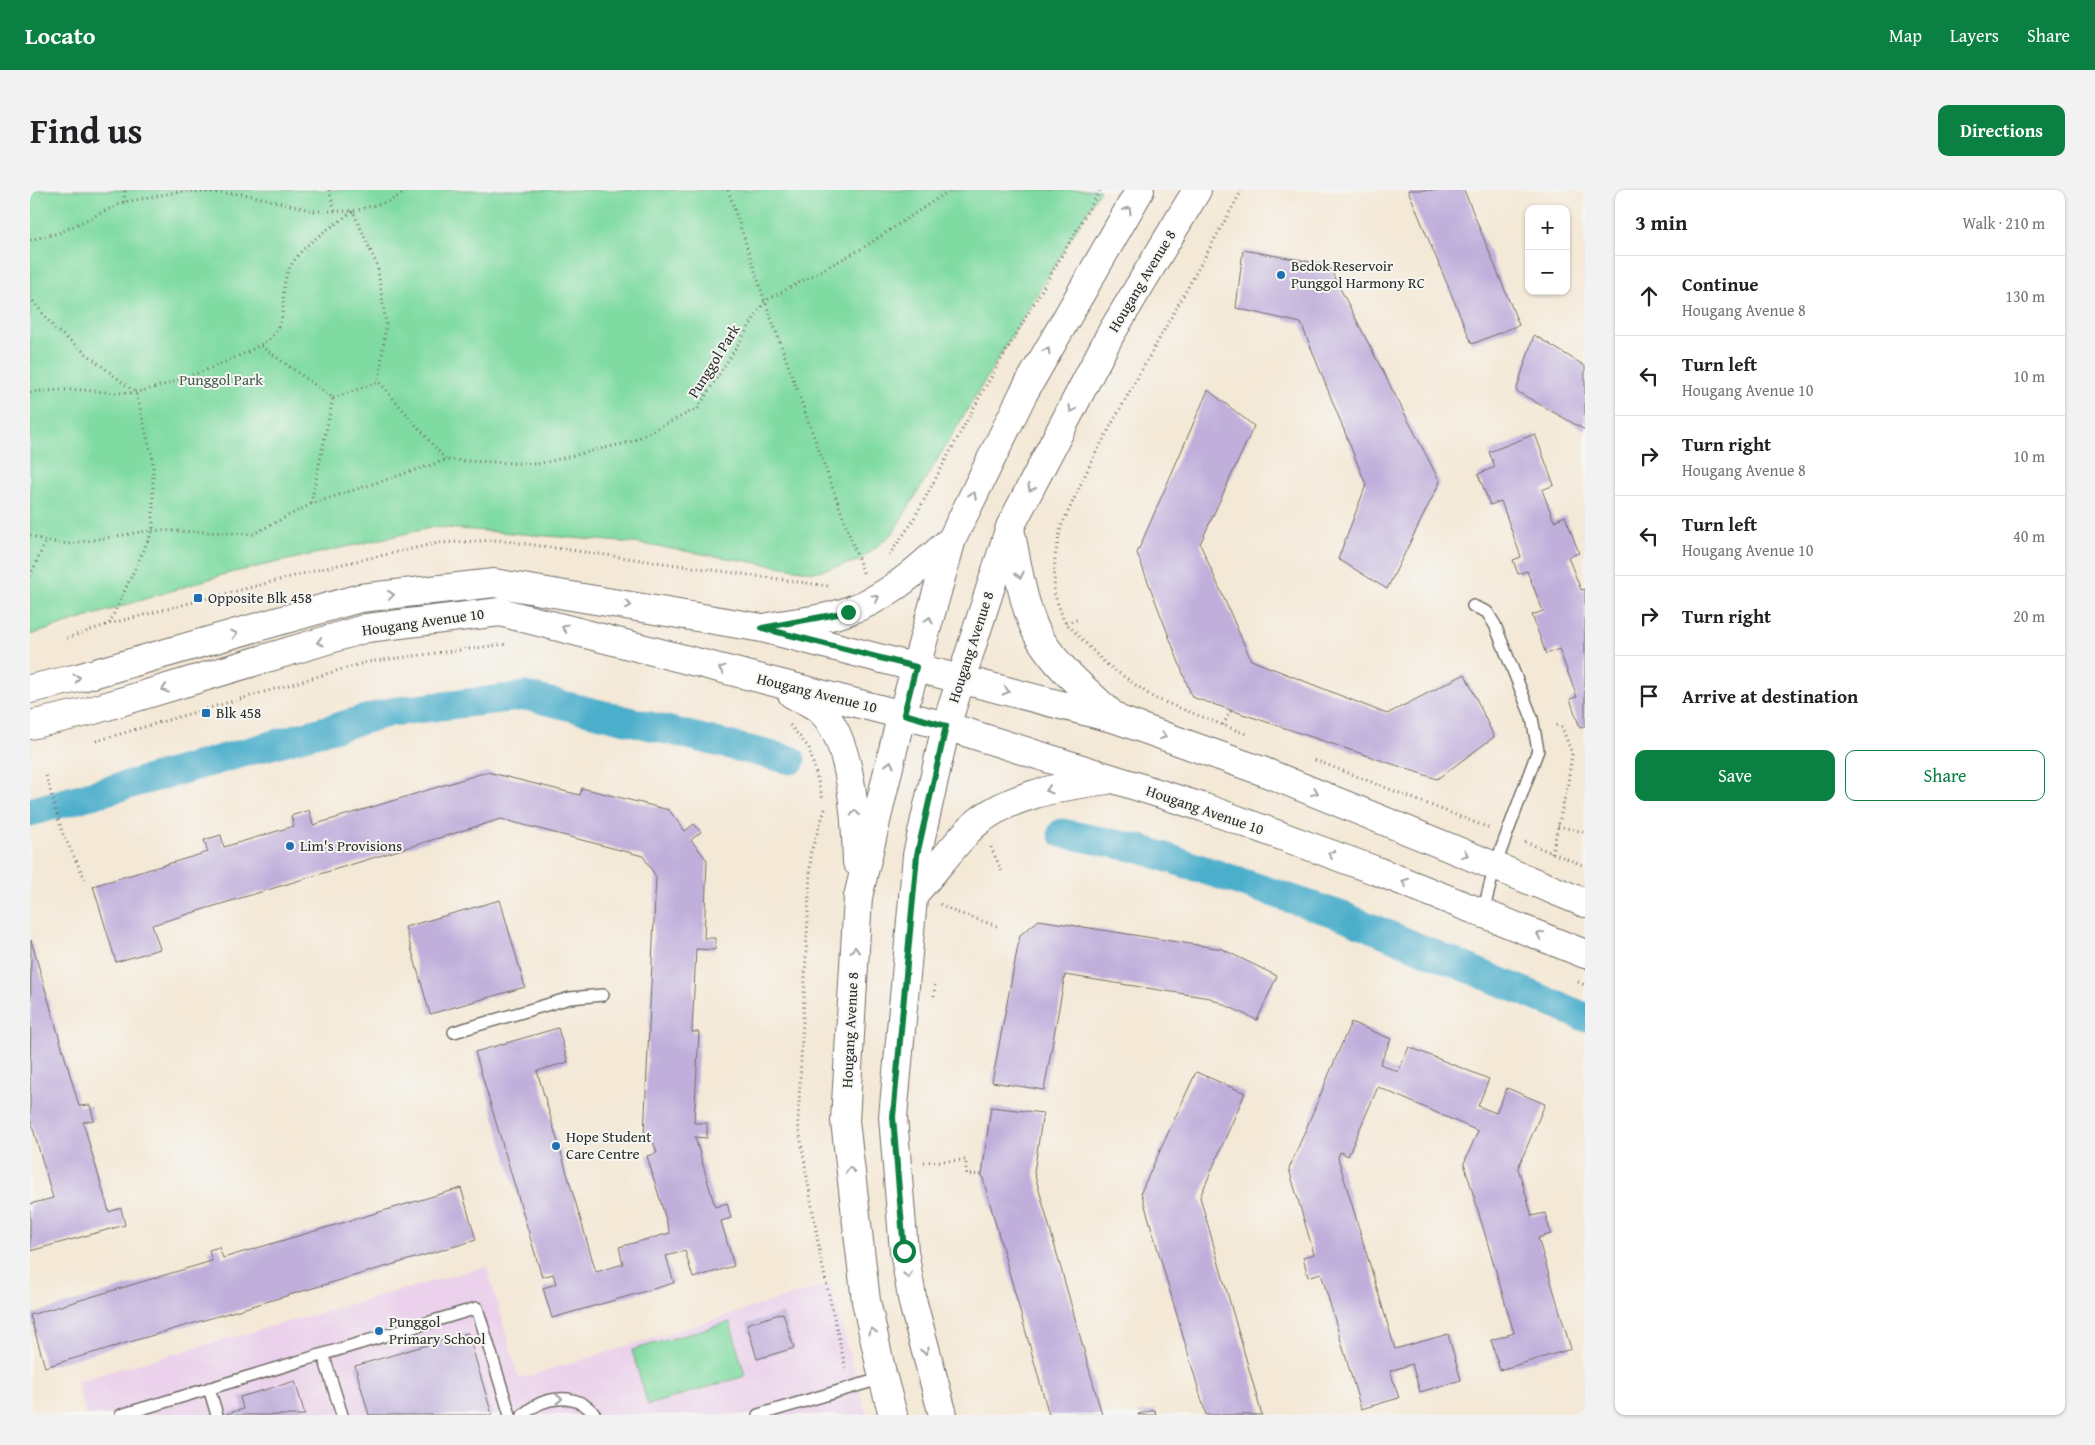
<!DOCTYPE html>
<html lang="en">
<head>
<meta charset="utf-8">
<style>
	body { margin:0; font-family:"Gentium Book Plus",serif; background:#f2f2f2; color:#202124 }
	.controls { position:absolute; right:15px; top:15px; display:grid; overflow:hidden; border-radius:10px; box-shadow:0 1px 4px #0004 }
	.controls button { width:45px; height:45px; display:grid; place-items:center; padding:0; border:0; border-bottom:1px solid #e0e0e0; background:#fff; color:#202124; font:25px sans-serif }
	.stop { position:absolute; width:15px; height:15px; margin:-11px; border:4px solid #0b8043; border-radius:50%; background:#fff }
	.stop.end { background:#0b8043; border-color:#fff; box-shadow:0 1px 5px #0008 }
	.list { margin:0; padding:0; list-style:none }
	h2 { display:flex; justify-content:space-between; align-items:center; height:65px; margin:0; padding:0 20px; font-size:21px }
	h2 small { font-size:16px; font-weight:400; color:#757577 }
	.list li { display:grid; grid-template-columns:32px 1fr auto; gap:15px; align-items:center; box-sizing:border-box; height:80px; padding:0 20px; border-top:1px solid #e0e0e0 }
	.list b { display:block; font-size:19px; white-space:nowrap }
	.list p { margin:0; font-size:16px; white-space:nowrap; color:#757577 }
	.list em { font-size:16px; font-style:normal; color:#757577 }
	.actions { display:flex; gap:10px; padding:15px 20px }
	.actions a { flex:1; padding:11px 0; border:1px solid #0b8043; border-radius:10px; text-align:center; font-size:18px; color:#0b8043 }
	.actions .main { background:#0b8043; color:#fff }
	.icon { flex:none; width:28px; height:28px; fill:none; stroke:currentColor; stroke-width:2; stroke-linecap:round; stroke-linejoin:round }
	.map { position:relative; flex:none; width:1555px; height:1225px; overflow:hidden; border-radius:10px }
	header { display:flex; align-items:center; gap:30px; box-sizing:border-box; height:70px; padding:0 25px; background:#0b8043; color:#fff }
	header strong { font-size:24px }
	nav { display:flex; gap:28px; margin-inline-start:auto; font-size:18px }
	.intro { display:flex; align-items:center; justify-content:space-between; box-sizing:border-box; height:120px; padding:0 30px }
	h1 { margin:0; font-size:35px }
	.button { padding:12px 22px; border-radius:10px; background:#0b8043; color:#fff; font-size:18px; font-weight:700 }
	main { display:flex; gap:30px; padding:0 30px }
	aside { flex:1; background:#fff; border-radius:10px; box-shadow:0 1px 4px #0004 }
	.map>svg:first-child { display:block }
	.built { fill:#ebd1eb }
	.green { fill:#80dba2; stroke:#568366 }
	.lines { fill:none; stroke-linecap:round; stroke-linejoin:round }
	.canal { stroke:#4caecb; stroke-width:29 }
	.building { fill:#c0afdb }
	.lane-casing { stroke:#716d67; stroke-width:14 }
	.secondary-casing { stroke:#716d67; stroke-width:30 }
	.path { stroke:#716d67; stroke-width:3; stroke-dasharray:1 4; stroke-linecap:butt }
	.lane { stroke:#fff; stroke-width:11 }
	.secondary { stroke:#fff; stroke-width:28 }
	.oneway { stroke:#a0a0a0 }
	.route { stroke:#0b8043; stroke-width:6 }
	.poi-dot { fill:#1f6fb2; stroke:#f6f6f2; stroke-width:2 }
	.labels { text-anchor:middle; stroke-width:4; stroke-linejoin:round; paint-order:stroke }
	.poi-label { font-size:15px; fill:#2b2b2b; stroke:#f6f6f2; text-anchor:start }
	.street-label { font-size:15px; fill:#2b2b2b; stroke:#f6f6f2 }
	.park-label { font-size:15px; fill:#405749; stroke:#f6f6f2 }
</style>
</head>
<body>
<header>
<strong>Locato</strong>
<nav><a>Map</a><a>Layers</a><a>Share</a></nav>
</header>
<div class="intro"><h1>Find us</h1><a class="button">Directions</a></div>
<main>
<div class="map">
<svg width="1555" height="1225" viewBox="0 0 1555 1225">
	<rect width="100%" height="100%" fill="#f6f6f2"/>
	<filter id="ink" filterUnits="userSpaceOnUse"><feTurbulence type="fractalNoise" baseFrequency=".02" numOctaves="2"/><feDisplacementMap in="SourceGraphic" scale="10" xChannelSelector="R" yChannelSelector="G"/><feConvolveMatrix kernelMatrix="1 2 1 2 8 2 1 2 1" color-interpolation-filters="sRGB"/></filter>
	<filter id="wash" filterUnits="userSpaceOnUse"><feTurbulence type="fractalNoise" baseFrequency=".0096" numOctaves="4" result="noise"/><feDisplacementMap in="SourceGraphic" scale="20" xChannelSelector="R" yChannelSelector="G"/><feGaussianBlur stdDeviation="1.12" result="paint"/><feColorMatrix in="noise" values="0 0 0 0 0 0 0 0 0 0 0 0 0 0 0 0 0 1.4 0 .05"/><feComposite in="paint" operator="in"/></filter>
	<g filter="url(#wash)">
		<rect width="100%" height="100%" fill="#f4e8d6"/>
		<path class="built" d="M457,1076L489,1189L800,1094L837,1225H56L47,1191Z"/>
		<path class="green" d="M0,0H1070L863,343L829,371L784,382L605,353L405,337L195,384L0,445Z
			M700,1132L715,1186L618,1215L602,1160Z"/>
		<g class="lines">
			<path class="canal" d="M0,622L361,522L496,506L761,570
				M1032,643L1111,659L1313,726L1555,827"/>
		</g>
		<g id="blocks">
			<path class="building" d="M1378,0H1434L1489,135L1442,154Z
				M1213,60L1298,75L1410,292L1357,399L1308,369L1336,295L1271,133L1206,118Z
				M1504,145L1555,176V240L1486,201Z
				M1178,200L1224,236L1170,354L1221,470L1357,524L1435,484L1464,547L1407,589L1162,507L1107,363Z
				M1505,244L1524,295L1512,300L1524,331L1535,326L1549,363L1538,367L1551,400L1555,399V536L1550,538L1540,509L1547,507L1529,459L1516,464L1502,425L1513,421L1497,381L1488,384L1483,370L1491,367L1471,311L1460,315L1448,284L1465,277L1459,262Z
				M457,582L550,605L552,598L639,620L655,641L664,634L671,642L661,650L677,670L674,748H685V760L666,759L662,842H669L664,933H677V948L665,947L685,1017L697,1013L701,1028L691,1031L704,1076L663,1088L655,1061L636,1066L644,1093L522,1128L513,1098L526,1094L523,1084L512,1087L445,862L528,838L538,872L507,881L566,1082L593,1074L589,1057L640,1043L617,966L627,963L621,946L614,945L626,687L613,666L471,629L122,735L130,759L86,772L63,696L178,662L174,650L191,645L194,657L264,636L261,626L279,620L283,635Z
				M470,710L495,797L400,824L375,737Z
				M1009,730L1192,759L1247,786L1227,830L1180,808L1035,785L1014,900L962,892L990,745Z
				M1,750L49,916L60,915L64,930L53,932L79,1022L91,1018L95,1035L0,1061V1014L23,1008L0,928Z
				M1321,832L1361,849L1350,874L1368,882L1379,857L1459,889L1448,916L1466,923L1477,898L1515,914L1488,978L1502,1026L1515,1023L1521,1044L1508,1048L1541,1159L1470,1180L1461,1150L1484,1143L1434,973L1448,941L1348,897L1318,966L1310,962L1308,968L1365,1159L1418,1144L1431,1190L1390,1202L1382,1174L1360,1181L1369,1208L1331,1219L1291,1083L1278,1087L1273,1067L1284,1064L1259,979Z
				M1166,882L1215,903L1170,1007L1232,1225H1176L1111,1002Z
				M961,917L1013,923L1004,982L1072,1225H1019L952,985Z
				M431,998L446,1050L15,1177L0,1125L182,1071L179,1060L189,1057L193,1068Z
				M753,1123L764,1158L727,1169L717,1134Z
				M438,1143L462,1225H339L325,1176Z
				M265,1191L275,1225H193L213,1219L210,1207Z
				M1125,1220L1126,1225H1108V1224Z"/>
		</g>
	</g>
	<g filter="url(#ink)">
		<use href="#blocks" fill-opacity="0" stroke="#716d67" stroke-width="1"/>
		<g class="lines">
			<defs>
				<path id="lane" d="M1443,416L1457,422L1465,435L1502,528L1508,560L1465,676L1453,722
					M424,842L540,808L573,805
					M293,1164L312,1225
					M179,1198L187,1225
					M91,1225L447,1118L480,1225
					M493,1225C513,1206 546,1201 565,1225
					M728,1225L853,1188"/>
				<path id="secondary" d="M980,339C987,371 993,419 1009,447C1028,479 1059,503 1086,528
					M739,437C765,432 794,430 818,421C860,407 890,377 922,349
					M0,499L48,488L330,408L464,393L732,438L1089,530L1232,581L1555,713
					M762,504C771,509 785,514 792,522C822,552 826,631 827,672
					M0,535L57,522L337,438L470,422L916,536L1175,618L1347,681L1555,764
					M883,705C902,685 919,661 938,641C971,606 1032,596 1077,590
					M863,1225L853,1188L836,1111L815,931L828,707L867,543L922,349L993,204L1110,0
					M913,1225L883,1113L874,1061L863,927L887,665L916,536L980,337L1080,145L1167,0"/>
			</defs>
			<use href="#lane" class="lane-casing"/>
			<use href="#secondary" class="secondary-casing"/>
			<path class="path" d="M299,0L305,21
				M698,0L735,111L834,385
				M1212,0L1064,266L1031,337L1025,366L1024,403L1034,431L1075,473L1124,508L1216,544
				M94,12L95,0
				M0,50L29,43L94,12L153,1L214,4L285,21H323L360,11L378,0
				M0,107L25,139L106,203L123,270V340L79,434
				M231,156L303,208L281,313
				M0,202C18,201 36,199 53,200C70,201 90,205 107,202C131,198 229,163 243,145C258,125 250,108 256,87C265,57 300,39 323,21L347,75L356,133L349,192L416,270
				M303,208L349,192
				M0,345L16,351L38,354L123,340L223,344L281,314L416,270L508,274L600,252L668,218L735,111L833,58L920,0
				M859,365L881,334L953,201L1070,0
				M0,386L16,351
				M1036,433L1049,429
				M37,448L79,434L299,377L408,353L468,350L798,396
				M760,535L779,558L793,610
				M1193,535L1201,521
				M66,551L337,472L477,454
				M1285,570L1459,638
				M16,586L32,642L55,689
				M795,619L781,662L768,933L791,1070L816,1180
				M1528,636L1554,642
				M1495,652L1555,676
				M961,657L973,684
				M1522,663L1538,593L1542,564L1532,537L1523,534
				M910,714L925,722L970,737
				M1548,792L1555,795
				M904,806L905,792
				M894,972L936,970V984L952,985"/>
			<use href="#lane" class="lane"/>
			<use href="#secondary" class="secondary"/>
		</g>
		<defs><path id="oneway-chevron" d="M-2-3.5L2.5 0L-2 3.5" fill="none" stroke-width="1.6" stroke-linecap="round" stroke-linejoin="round" transform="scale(1.25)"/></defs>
		<g class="oneway">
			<use href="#oneway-chevron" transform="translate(1098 20) rotate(-60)"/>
			<use href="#oneway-chevron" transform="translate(1017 161) rotate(-60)"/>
			<use href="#oneway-chevron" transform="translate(1042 219) rotate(117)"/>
			<use href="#oneway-chevron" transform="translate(1001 298) rotate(118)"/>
			<use href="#oneway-chevron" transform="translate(943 305) rotate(-64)"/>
			<use href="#oneway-chevron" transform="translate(990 385) rotate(78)"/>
			<use href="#oneway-chevron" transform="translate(361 405) rotate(-7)"/>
			<use href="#oneway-chevron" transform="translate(846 408) rotate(-29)"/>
			<use href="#oneway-chevron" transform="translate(598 415) rotate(10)"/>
			<use href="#oneway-chevron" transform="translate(899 430) rotate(-75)"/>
			<use href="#oneway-chevron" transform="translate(535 438) rotate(-165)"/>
			<use href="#oneway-chevron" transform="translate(204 444) rotate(-16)"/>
			<use href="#oneway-chevron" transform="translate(290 452) rotate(163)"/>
			<use href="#oneway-chevron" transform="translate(692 479) rotate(-165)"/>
			<use href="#oneway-chevron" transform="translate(47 488) rotate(-14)"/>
			<use href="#oneway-chevron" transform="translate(135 499) rotate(163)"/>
			<use href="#oneway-chevron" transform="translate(976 501) rotate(14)"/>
			<use href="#oneway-chevron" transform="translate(1133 546) rotate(19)"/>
			<use href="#oneway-chevron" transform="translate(860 574) rotate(-76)"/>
			<use href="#oneway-chevron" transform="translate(1019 600) rotate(162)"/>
			<use href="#oneway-chevron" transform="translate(1285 602) rotate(22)"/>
			<use href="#oneway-chevron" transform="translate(825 623) rotate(-94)"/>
			<use href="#oneway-chevron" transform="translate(1301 664) rotate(-160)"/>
			<use href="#oneway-chevron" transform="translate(1435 664) rotate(22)"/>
			<use href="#oneway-chevron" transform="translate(1375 692) rotate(-159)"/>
			<use href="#oneway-chevron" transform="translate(1510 745) rotate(-157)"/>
			<use href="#oneway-chevron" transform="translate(825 760) rotate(-87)"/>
			<use href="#oneway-chevron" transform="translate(820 980) rotate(-97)"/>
			<use href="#oneway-chevron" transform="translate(878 1085) rotate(80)"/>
			<use href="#oneway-chevron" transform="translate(842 1141) rotate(-102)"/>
			<use href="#oneway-chevron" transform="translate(895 1161) rotate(76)"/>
			<use href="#oneway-chevron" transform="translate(529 1209)"/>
		</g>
	</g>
	<g class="lines" filter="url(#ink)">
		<path class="route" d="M818,422L732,438L886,477L874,524L916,536L887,665L863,927L874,1061"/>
	</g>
	<g class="poi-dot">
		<circle cx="1251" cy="85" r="5"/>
		<rect x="163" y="403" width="10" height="10" rx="2.5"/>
		<rect x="171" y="518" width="10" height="10" rx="2.5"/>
		<circle cx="260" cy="656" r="5"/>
		<circle cx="526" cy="956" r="5"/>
		<circle cx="349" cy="1141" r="5"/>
	</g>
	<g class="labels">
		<g class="poi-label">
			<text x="1261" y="81">Bedok Reservoir<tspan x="1261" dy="17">Punggol Harmony RC</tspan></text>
			<text x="178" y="413">Opposite Blk 458</text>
			<text x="186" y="528">Blk 458</text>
			<text x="270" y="661">Lim's Provisions</text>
			<text x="536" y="952">Hope Student<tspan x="536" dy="17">Care Centre</tspan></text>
			<text x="359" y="1137">Punggol<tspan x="359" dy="17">Primary School</tspan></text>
		</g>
		<g class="street-label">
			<text transform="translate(1112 91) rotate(-59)" y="5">Hougang Avenue 8</text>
			<text transform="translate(684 171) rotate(-58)" y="5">Punggol Park</text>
			<text transform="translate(393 432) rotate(-8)" y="5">Hougang Avenue 10</text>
			<text transform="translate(941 457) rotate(-72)" y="5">Hougang Avenue 8</text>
			<text transform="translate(787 503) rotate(14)" y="5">Hougang Avenue 10</text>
			<text transform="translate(1175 620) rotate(19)" y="5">Hougang Avenue 10</text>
			<text transform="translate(820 840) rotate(-87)" y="5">Hougang Avenue 8</text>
		</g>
		<g class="park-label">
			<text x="191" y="195">Punggol Park</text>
		</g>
	</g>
</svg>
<div class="controls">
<button>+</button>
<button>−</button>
</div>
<div class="stop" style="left:874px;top:1061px"></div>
<div class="stop end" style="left:818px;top:422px"></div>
</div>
<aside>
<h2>3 min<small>Walk · 210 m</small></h2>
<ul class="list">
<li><svg class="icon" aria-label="ahead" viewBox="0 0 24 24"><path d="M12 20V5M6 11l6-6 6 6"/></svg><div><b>Continue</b><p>Hougang Avenue 8</p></div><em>130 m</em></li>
<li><svg class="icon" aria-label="left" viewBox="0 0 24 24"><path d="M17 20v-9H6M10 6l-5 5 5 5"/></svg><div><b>Turn left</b><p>Hougang Avenue 10</p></div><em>10 m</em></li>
<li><svg class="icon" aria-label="right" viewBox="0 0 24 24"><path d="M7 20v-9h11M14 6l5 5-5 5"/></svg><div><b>Turn right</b><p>Hougang Avenue 8</p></div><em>10 m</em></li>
<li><svg class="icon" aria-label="left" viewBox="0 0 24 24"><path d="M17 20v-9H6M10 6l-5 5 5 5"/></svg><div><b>Turn left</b><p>Hougang Avenue 10</p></div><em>40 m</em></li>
<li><svg class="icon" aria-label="right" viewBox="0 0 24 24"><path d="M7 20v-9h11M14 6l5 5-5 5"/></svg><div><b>Turn right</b></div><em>20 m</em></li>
<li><svg class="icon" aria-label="arrive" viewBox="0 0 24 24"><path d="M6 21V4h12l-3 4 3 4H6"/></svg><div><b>Arrive at destination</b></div></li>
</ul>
<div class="actions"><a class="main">Save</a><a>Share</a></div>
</aside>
</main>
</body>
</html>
